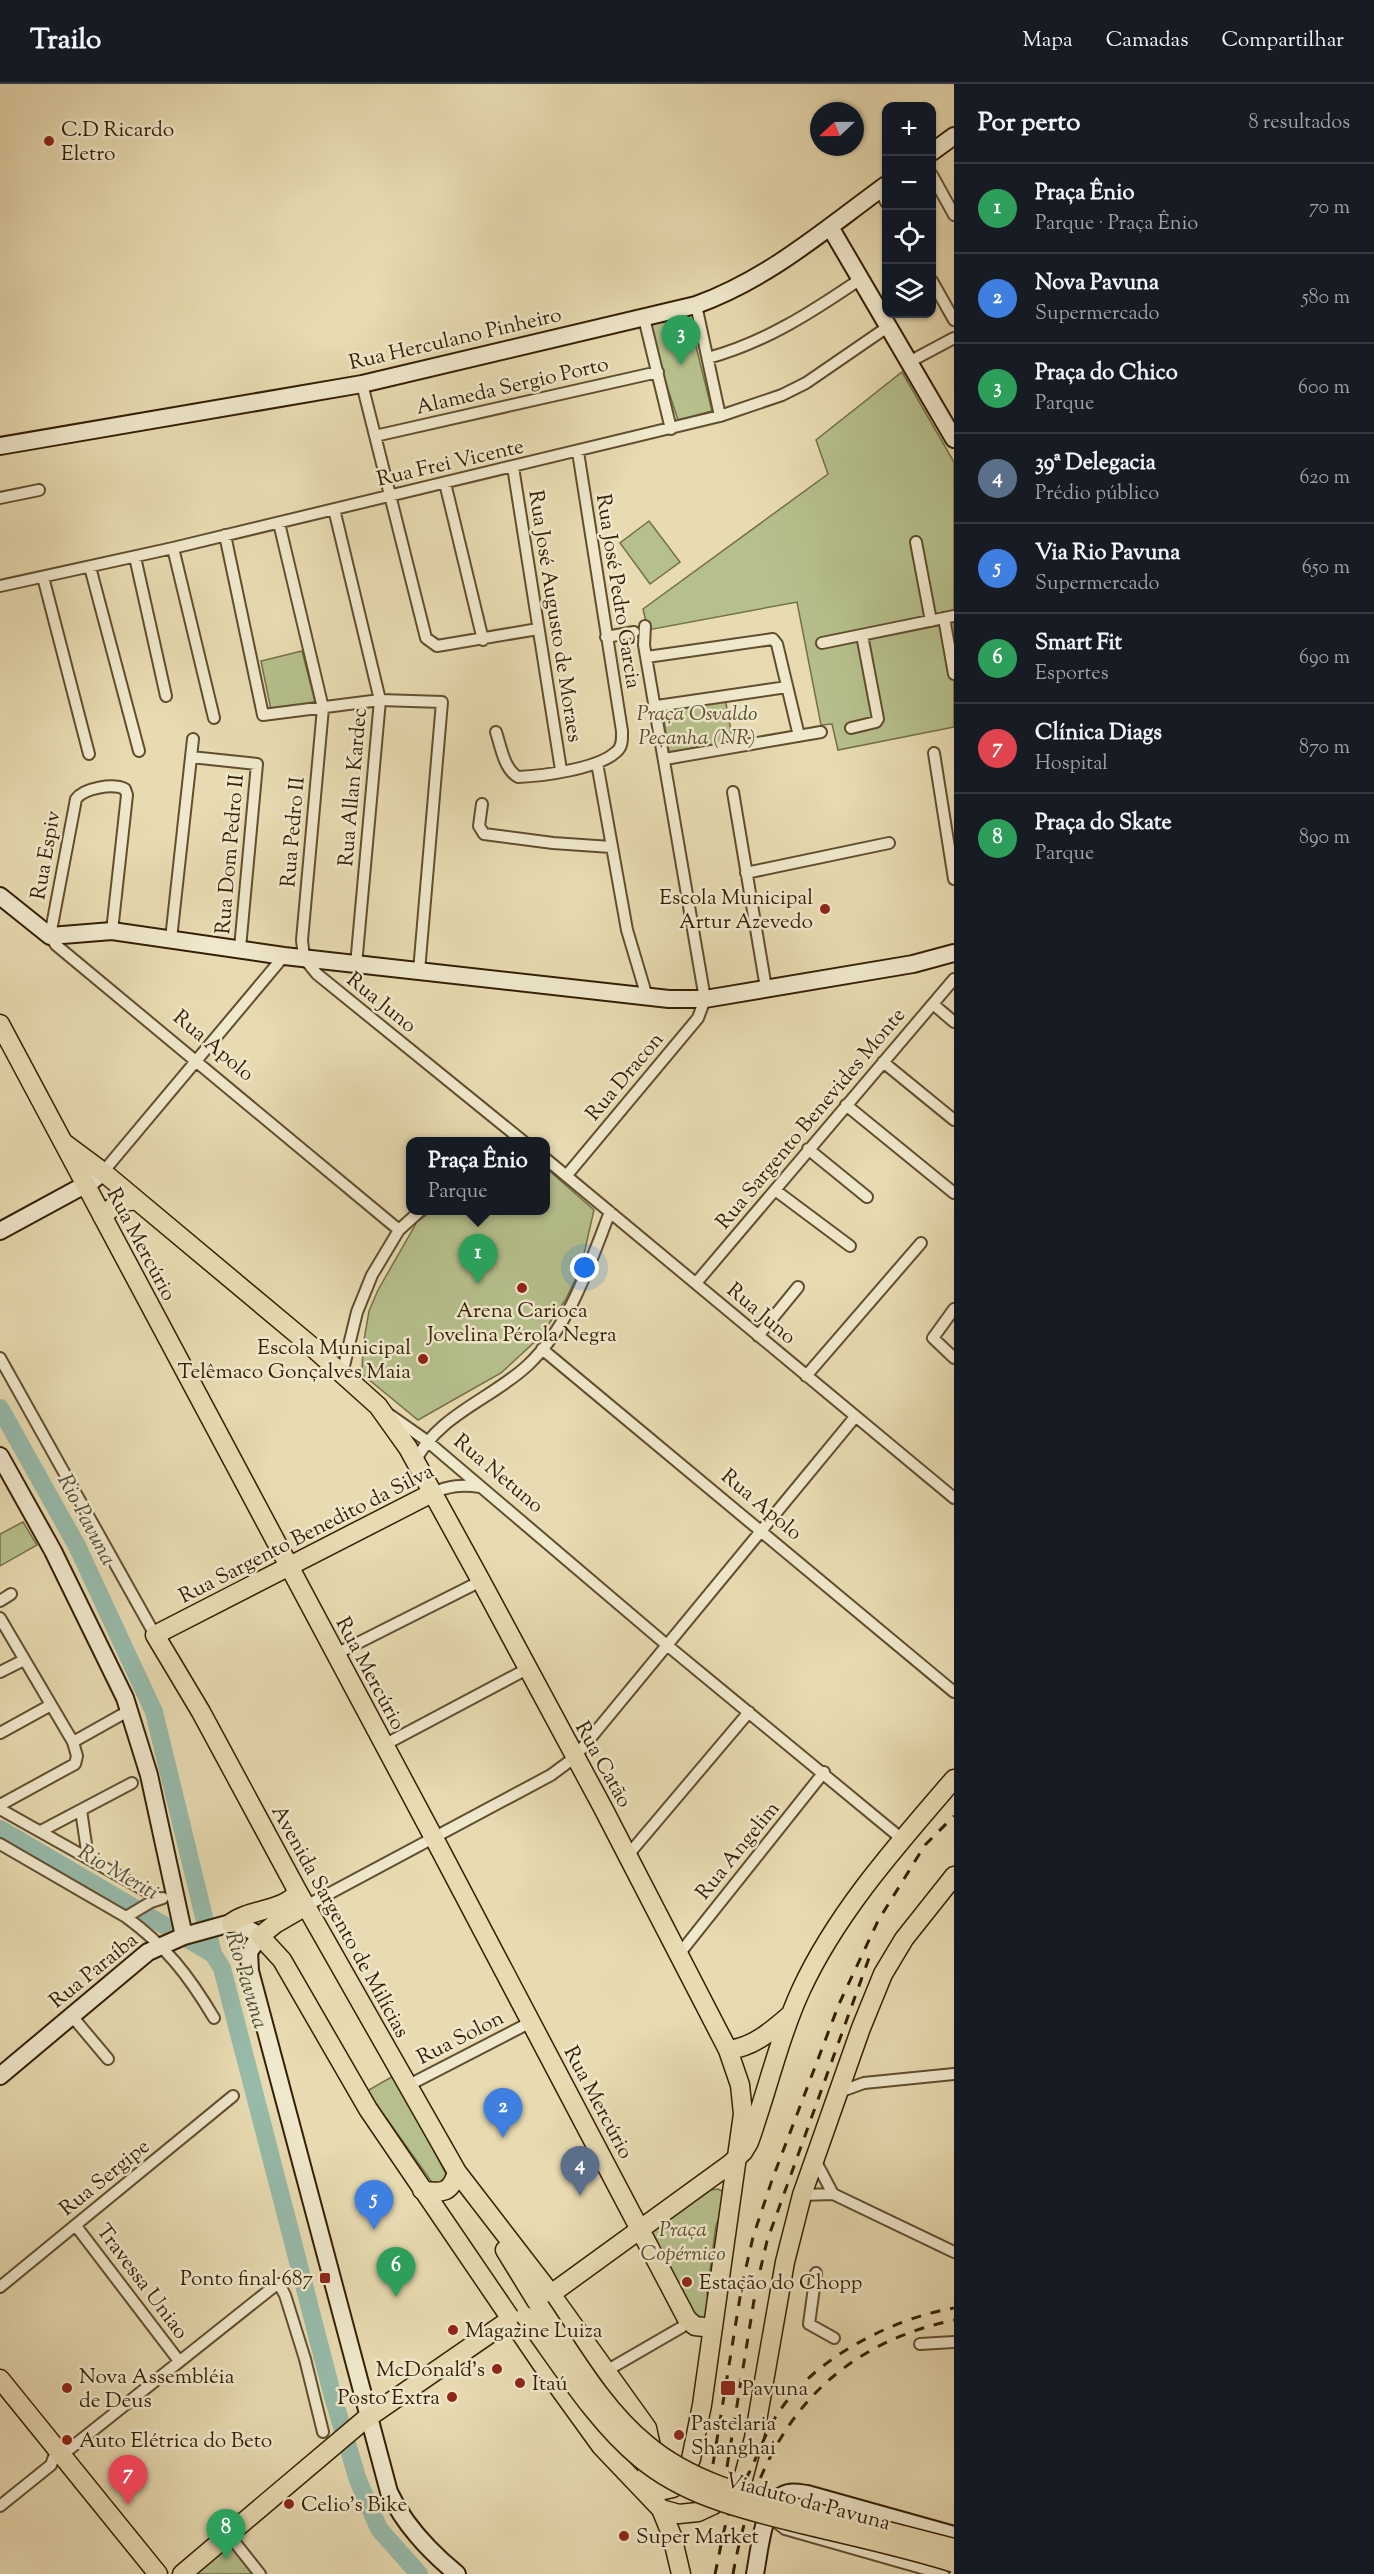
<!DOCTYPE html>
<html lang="pt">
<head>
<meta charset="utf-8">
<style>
	body { margin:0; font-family:"Sorts Mill Goudy",serif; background:#20242c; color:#f1f3f6 }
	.controls { position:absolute; right:18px; top:18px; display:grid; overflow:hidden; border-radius:12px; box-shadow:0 2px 4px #0004 }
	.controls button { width:54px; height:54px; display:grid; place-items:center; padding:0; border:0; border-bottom:2px solid #363941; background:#171b24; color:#f1f3f6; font:30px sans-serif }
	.compass { position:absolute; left:810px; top:18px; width:54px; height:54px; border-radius:50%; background:#171b24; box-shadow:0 2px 4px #0004; rotate:248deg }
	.you { position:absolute; left:585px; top:1184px; width:21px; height:21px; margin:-15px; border:4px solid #fff; border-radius:50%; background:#1a73e8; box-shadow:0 0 0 9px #1a73e833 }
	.badge { display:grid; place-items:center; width:39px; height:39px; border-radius:50%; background:#ea580c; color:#fff; font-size:20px; font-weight:700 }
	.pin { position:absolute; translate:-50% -50px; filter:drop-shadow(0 2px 3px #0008) }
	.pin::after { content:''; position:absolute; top:32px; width:21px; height:18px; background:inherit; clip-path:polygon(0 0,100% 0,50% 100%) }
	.popup { position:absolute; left:406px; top:1053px; width:144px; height:78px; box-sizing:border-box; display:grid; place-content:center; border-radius:12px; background:#171b24; filter:drop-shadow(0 2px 4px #0005); font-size:20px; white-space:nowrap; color:#9ea1a6 }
	.popup b { font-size:22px; color:#f1f3f6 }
	.popup::after { content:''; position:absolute; left:50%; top:100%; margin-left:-12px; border:12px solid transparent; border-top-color:#171b24 }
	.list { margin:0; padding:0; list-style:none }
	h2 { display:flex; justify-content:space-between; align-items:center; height:78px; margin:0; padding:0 24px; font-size:26px }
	h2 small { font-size:20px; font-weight:400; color:#9ea1a6 }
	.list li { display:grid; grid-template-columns:39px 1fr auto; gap:18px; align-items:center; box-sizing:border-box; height:90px; padding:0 24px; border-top:2px solid #363941 }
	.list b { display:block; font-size:22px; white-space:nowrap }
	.list p { margin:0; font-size:20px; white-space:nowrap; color:#9ea1a6 }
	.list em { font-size:20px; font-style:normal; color:#9ea1a6 }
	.icon { flex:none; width:33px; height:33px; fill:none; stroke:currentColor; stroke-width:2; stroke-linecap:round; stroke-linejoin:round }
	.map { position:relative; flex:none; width:954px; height:2490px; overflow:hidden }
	header { display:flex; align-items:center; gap:36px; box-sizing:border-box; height:84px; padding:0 30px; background:#171b24; border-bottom:2px solid #363941 }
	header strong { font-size:28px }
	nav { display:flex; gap:33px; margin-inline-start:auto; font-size:21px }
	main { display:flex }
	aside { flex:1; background:#171b24 }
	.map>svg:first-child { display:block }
	.green { fill:#b6c08c; stroke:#747048; stroke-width:1.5 }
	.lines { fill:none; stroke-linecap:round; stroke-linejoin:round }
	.river { stroke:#97bbab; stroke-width:18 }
	.street-casing { stroke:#604e2f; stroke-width:14 }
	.secondary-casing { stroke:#331f04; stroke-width:20 }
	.primary-casing { stroke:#331f04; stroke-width:21 }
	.street { stroke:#f0e8cc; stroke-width:10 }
	.secondary { stroke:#f0e8cc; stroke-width:16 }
	.primary { stroke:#e8dbb1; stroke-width:18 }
	.rail { stroke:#331f04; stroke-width:3; stroke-dasharray:10 10; stroke-linecap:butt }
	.primary-bridge-casing { stroke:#331f04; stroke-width:21; stroke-linecap:butt }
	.primary-bridge { stroke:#e8dbb1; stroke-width:18 }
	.poi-dot { fill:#8f2418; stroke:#f0e8cc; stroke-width:2 }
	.labels { text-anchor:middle; stroke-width:5; stroke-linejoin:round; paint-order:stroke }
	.poi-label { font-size:21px; fill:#331f04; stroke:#f0e8cc; text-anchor:start }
	.street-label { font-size:21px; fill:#331f04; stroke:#f0e8cc }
	.park-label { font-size:21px; font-style:italic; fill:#5a4f2d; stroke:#f0e8cc }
	.water-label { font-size:22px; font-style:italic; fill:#514e36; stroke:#f0e8cc }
</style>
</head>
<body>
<header>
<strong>Trailo</strong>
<nav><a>Mapa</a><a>Camadas</a><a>Compartilhar</a></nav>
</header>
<main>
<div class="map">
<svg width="954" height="2490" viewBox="0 0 954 2490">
	<rect width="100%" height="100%" fill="#e8dbb1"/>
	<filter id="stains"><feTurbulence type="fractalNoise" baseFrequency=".00333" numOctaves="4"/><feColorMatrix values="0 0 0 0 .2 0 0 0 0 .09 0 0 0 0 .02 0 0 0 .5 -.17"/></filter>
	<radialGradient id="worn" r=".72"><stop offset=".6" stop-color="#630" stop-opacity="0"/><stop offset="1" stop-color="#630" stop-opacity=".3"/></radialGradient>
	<path class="green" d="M688,230L712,327L678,336L662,287L650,234Z
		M902,288L954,378V643L838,666L832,640L821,641L797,518L648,546L643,525L828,390L816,356Z
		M649,437L680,478L650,500L620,459Z
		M302,567L315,618L271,626L261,577Z
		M725,614L733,658L669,668L662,625Z
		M546,1084L594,1126L581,1183L566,1215L539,1254L501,1289L418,1336L362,1290L363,1262L369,1227L378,1206L417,1138L432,1127L546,1126Z
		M23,1438L37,1461L0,1482V1450Z
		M395,1991L448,2094L436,2104L367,2007Z
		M718,2105L724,2108L722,2129L716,2141L707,2209L709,2221L707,2233L696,2235L645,2148L710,2106Z
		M229,2460L253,2490H193Z"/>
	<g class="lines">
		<path class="river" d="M0,1324L77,1462L154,1628L213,1870L222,1884L333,2313L358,2396L379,2445L419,2490
			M0,1745L213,1870"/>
		<defs>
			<path id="street" d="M932,91L954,131
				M880,106L886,118
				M932,197L954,236
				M696,221L720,332
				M644,234L671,345
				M708,274C766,258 812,228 862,194
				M909,278L954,254
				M362,300L426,554L437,562L538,545
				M375,352L658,288
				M513,383L561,686
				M445,399L483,556
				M0,414L39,406
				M334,425L380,616L356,881
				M279,439L323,624L302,856L304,874L317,890L524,1058
				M225,451L263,631L380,616L442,618L419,887
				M916,458L931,537
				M173,464L214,634
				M135,473L166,612
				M90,483L139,667
				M43,493L89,670
				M0,502L173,464L720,332L782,311L806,299L889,242
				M944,534L954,590
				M606,553L634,548
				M822,559L954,532
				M647,573L773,555L777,560L799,652
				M657,622L787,603
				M851,644L876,638L878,635L862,551
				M496,648C501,663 504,685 518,693C542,692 598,685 616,668C623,663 622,654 622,647L578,368
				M934,669L954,795
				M191,673L257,680L240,864
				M665,675L821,648
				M597,679L627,846L647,913
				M733,708L766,904
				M482,720L479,742L484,750L553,759L611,763
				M746,789L889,759
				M112,847L127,711L125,705C113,699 84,704 76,715L50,852L56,861L399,1146
				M171,855L193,655
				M933,920L954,938
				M883,978L954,1036
				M846,1021L954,1109
				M808,1065L867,1113
				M546,1075L954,1414
				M103,1088L284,872
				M567,1091L698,934L705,915L644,561L645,542
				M775,1106L850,1162
				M696,1199L954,895
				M954,1225L933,1254L954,1274
				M758,1252L798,1203
				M542,1265L954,1608
				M0,1274L155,1551
				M342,1290L357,1228L372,1191L399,1146L421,1126
				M806,1292L921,1159
				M390,1331L427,1357L668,1562L902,1755
				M415,1378C437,1331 492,1315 528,1281C571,1240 589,1181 610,1128
				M432,1409C449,1402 462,1400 480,1403
				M0,1517L11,1510
				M0,1534L73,1658L77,1672L75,1680L0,1721
				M336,1570L481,1497
				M0,1588L24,1576
				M0,1649L49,1622
				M73,1658L130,1626
				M384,1661L527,1585
				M0,1725L160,1815
				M81,1726L88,1774
				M41,1747L132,1699
				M0,1760L126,1833C166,1862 189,1892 214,1934
				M628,1771L749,1628
				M306,1822L551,1691L574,1674L855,1333
				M126,1833L151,1818L163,1814
				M680,1869L824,1688
				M71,1931L108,1975
				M407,2002L531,1938
				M839,2008L864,1999L954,1990
				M833,2110L954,2168
				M802,2111L833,2110L815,2076
				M76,2142L179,2277
				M816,2189L809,2240L834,2254
				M0,2203L233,2012
				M920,2260L954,2258
				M606,2287L682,2243
				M62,2371L277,2200H279L285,2211L305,2275L323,2348
				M0,2422L51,2381L57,2365
				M775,2437L785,2445L943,2490
				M229,2451L260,2490"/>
			<path id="secondary" d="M932,68L954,52
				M830,143L954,355
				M0,362L362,300L696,221C770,194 824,146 886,101
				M0,812L50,852L112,847L284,872L669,915H705L913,880L954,869
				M0,1147L92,1097L103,1088
				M0,1372L53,1467L125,1614L149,1691L184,1852
				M0,1992L148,1868L184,1852L231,1839L242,1841L260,1852L249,1868L250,1887L389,2408C404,2441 429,2467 457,2490
				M755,2490C759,2470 763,2419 783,2411C791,2407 799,2409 807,2410L954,2451"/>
			<path id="primary" d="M0,940L434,1754L687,2235L695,2242L713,2244
				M64,1059L103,1088L310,1261L378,1322L408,1364L481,1497L603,1724L728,1966L740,2001L743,2030L702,2321L691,2375L682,2394L673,2404L659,2407L643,2406
				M102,1132L118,1119L136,1116
				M432,1409L155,1551L201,1628L298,1808L457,2088L551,2210L647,2344L652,2367L643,2406
				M306,1822L275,1840L260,1852L282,1876L368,2025L541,2279L601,2362L661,2425L672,2452L681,2490
				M231,1839C251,1824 282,1828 298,1808
				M728,1966C754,1963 771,1947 790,1931
				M422,2106C442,2110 451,2109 457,2088
				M505,2166L540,2223
				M551,2210L730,2080L743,2068L749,2058C767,2008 779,1954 801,1906C837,1828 898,1760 954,1695
				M0,2295L158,2490
				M661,2425L679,2430L698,2428L713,2421L743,2395L754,2354L785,2178L802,2111L861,1944L883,1890L904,1855L954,1792
				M182,2490L363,2337L511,2235"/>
		</defs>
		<use href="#street" class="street-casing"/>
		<use href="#secondary" class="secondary-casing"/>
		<use href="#primary" class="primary-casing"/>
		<use href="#street" class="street"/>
		<use href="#secondary" class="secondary"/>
		<use href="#primary" class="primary"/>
		<path class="rail" d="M713,2380L742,2201L753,2153L772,2096L839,1920L878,1837L925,1761L954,1732
			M727,2383L756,2204L767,2157L869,1874
			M715,2490C720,2468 723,2445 731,2423C735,2411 744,2399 750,2387C757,2372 763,2356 771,2341C803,2280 888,2235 954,2224
			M733,2490C756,2360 818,2265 954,2236"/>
		<defs>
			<path id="primary-bridge" d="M540,2223C572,2270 602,2324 646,2360C694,2401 757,2414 817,2429C863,2441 908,2452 954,2464
				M525,2232C559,2278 596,2338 640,2374C683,2410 737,2424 790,2437C845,2451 901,2462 954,2479"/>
		</defs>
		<use href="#primary-bridge" class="primary-bridge-casing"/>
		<use href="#primary-bridge" class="primary-bridge"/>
	</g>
	<g class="poi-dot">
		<circle cx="49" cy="57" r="6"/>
		<circle cx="825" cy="825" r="6"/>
		<circle cx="522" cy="1204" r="6"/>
		<circle cx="423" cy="1275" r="6"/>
		<rect x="319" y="2188" width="12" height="12" rx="3"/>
		<circle cx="687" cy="2198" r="6"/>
		<circle cx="453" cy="2246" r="6"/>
		<circle cx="497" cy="2285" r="6"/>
		<circle cx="520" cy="2299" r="6"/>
		<circle cx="67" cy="2304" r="6"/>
		<rect x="720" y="2296" width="16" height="16" rx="3"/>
		<circle cx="452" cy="2313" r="6"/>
		<circle cx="679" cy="2351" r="6"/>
		<circle cx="67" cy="2356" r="6"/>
		<circle cx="289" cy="2420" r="6"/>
		<circle cx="624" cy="2452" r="6"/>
	</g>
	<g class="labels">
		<g class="poi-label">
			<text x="61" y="52">C.D Ricardo<tspan x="61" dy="24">Eletro</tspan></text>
			<text x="813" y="820" text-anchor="end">Escola Municipal<tspan x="813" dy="24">Artur Azevedo</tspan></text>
			<text x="522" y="1233" text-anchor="middle">Arena Carioca<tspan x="522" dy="24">Jovelina Pérola Negra</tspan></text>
			<text x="411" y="1270" text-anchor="end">Escola Municipal<tspan x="411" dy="24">Telêmaco Gonçalves Maia</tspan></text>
			<text x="313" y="2201" text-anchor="end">Ponto final 687</text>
			<text x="699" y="2205">Estação do Chopp</text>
			<text x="465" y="2253">Magazine Luiza</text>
			<text x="485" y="2292" text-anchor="end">McDonald's</text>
			<text x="79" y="2299">Nova Assembléia<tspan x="79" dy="24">de Deus</tspan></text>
			<text x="532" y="2306">Itaú</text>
			<text x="742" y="2311">Pavuna</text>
			<text x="440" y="2320" text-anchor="end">Posto Extra</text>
			<text x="691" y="2346">Pastelaria<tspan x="691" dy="24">Shanghai</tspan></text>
			<text x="79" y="2363">Auto Elétrica do Beto</text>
			<text x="301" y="2427">Celio's Bike</text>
			<text x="636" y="2459">Super Market</text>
		</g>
		<g class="street-label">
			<text transform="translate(455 254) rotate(-13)" y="7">Rua Herculano Pinheiro</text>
			<text transform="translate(512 301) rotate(-13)" y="7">Alameda Sergio Porto</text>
			<text transform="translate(450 378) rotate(-13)" y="7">Rua Frei Vicente</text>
			<text transform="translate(619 507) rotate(81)" y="7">Rua José Pedro Garcia</text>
			<text transform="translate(556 532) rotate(81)" y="7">Rua José Augusto de Moraes</text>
			<text transform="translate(352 703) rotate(-85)" y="7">Rua Allan Kardec</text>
			<text transform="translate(292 748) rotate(-85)" y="7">Rua Pedro II</text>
			<text transform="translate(229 770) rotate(-85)" y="7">Rua Dom Pedro II</text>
			<text transform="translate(45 771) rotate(-80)" y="7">Rua Espiv</text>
			<text transform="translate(382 918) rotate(39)" y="7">Rua Juno</text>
			<text transform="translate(214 961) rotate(40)" y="7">Rua Apolo</text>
			<text transform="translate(624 992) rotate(-50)" y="7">Rua Dracon</text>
			<text transform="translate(810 1034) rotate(-50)" y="7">Rua Sargento Benevides Monte</text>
			<text transform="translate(142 1160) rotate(62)" y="7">Rua Mercúrio</text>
			<text transform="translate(762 1229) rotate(40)" y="7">Rua Juno</text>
			<text transform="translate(499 1389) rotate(40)" y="7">Rua Netuno</text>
			<text transform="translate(762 1420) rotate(40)" y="7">Rua Apolo</text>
			<text transform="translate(306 1449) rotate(-27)" y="7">Rua Sargento Benedito da Silva</text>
			<text transform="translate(371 1589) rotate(62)" y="7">Rua Mercúrio</text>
			<text transform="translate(604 1680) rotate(61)" y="7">Rua Catão</text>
			<text transform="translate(737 1766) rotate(-51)" y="7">Rua Angelim</text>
			<text transform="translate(341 1837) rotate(61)" y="7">Avenida Sargento de Milícias</text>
			<text transform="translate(93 1886) rotate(-39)" y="7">Rua Paraíba</text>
			<text transform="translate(460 1953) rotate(-27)" y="7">Rua Solon</text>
			<text transform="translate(599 2018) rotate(62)" y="7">Rua Mercúrio</text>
			<text transform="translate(104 2093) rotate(-39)" y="7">Rua Sergipe</text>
			<text transform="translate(143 2197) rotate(53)" y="7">Travessa Uniao</text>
			<text transform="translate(808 2417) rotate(15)" y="7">Viaduto da Pavuna</text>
		</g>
		<g class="park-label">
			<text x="697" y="636">Praça Osvaldo<tspan x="697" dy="24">Peçanha (NR)</tspan></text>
			<text x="683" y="2152">Praça<tspan x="683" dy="24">Copérnico</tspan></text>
		</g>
		<g class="water-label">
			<text transform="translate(88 1435) rotate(62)" y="8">Rio Pavuna</text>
			<text transform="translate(119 1787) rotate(30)" y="8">Rio Meriti</text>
			<text transform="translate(248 1896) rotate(73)" y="8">Rio Pavuna</text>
		</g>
	</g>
	<rect width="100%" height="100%" filter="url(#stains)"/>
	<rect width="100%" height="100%" fill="url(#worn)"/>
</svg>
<div class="controls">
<button>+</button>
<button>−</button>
<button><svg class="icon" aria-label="locate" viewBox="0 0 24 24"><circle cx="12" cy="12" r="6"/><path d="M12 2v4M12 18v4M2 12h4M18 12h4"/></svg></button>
<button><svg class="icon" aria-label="layers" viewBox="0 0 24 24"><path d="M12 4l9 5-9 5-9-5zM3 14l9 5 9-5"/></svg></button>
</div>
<svg class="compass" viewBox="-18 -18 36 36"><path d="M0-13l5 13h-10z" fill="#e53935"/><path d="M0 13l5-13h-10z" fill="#9ea1a6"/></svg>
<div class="you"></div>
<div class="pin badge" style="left:478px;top:1200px;background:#2e9e5b">1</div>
<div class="popup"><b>Praça Ênio</b>Parque</div>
<div class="pin badge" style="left:503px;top:2054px;background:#3f7fe0">2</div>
<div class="pin badge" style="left:681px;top:281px;background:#2e9e5b">3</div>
<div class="pin badge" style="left:580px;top:2112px;background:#5c6f8a">4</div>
<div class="pin badge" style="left:374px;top:2146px;background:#3f7fe0">5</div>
<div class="pin badge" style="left:396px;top:2213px;background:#2e9e5b">6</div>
<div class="pin badge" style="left:128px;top:2421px;background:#e0444e">7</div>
<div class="pin badge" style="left:226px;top:2475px;background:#2e9e5b">8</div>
</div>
<aside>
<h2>Por perto<small>8 resultados</small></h2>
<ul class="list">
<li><span class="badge" style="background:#2e9e5b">1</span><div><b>Praça Ênio</b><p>Parque · Praça Ênio</p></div><em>70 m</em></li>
<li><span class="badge" style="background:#3f7fe0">2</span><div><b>Nova Pavuna</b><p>Supermercado</p></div><em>580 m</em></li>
<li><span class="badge" style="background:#2e9e5b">3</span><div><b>Praça do Chico</b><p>Parque</p></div><em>600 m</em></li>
<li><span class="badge" style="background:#5c6f8a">4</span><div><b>39ª Delegacia</b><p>Prédio público</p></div><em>620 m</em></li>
<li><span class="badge" style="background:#3f7fe0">5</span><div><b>Via Rio Pavuna</b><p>Supermercado</p></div><em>650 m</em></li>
<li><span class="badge" style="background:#2e9e5b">6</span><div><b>Smart Fit</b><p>Esportes</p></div><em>690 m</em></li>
<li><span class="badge" style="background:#e0444e">7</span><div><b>Clínica Diags</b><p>Hospital</p></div><em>870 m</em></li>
<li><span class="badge" style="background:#2e9e5b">8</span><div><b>Praça do Skate</b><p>Parque</p></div><em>890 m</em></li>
</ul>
</aside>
</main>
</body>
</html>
